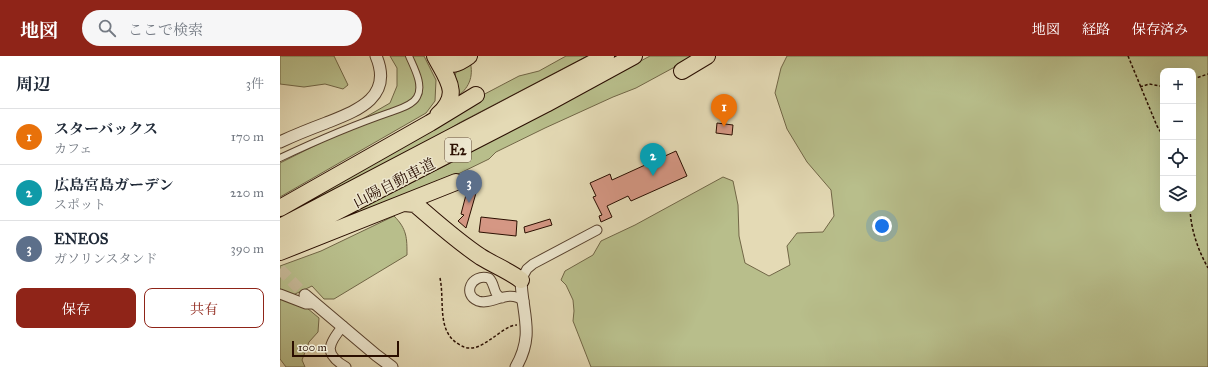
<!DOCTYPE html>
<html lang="ja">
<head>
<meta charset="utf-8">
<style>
	body { margin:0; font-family:"IM FELL Great Primer","Noto Serif JP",serif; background:#f6f6f7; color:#1f2937 }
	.controls { position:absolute; right:12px; top:12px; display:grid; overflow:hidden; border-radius:8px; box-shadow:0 4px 16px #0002 }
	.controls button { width:36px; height:36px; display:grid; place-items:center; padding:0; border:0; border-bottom:1px solid #e0e1e3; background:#fff; color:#1f2937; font:20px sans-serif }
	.scale { position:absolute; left:12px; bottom:10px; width:107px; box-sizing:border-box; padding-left:4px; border:2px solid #2a0e00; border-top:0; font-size:11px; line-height:14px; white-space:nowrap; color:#2a0e00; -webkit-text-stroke:3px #ede7cf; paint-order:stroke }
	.you { position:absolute; left:602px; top:170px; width:14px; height:14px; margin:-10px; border:3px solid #fff; border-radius:50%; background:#1a73e8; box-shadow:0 0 0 6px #1a73e833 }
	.badge { display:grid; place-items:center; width:26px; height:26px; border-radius:50%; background:#8f2418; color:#fff; font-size:13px; font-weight:700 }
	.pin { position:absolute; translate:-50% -33px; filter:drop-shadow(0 1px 2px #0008) }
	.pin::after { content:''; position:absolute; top:21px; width:14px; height:12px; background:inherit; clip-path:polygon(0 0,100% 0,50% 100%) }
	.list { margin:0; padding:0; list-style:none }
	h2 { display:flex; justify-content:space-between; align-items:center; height:52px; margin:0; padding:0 16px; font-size:17px }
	h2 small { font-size:13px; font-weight:400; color:#747a83 }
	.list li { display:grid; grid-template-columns:26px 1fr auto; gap:12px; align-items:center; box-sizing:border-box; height:56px; padding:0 16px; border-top:1px solid #e0e1e3 }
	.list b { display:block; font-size:15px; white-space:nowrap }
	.list p { margin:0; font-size:13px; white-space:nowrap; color:#747a83 }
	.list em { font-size:13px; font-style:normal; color:#747a83 }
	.actions { display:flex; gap:8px; padding:12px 16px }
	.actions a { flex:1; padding:9px 0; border:1px solid #8f2418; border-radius:8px; text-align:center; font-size:14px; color:#8f2418 }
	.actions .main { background:#8f2418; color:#fff }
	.icon { flex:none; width:22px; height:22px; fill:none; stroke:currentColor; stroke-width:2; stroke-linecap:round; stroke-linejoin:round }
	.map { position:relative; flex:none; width:928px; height:311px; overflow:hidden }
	header { display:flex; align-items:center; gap:24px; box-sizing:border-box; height:56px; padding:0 20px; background:#8f2418; color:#fff }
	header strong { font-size:19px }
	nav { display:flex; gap:22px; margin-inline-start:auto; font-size:14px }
	.search { width:280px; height:36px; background:#f6f6f7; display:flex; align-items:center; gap:10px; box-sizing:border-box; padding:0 14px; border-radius:22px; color:#747a83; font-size:15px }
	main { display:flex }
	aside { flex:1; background:#fff }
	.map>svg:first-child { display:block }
	.green { fill:#b8be8b; stroke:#716646; fill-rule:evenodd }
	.building { fill:#d59784; stroke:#2a0e00 }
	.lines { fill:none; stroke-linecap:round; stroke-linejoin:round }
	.tertiary-tunnel { stroke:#c8bb9a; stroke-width:11; stroke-dasharray:11 5.5; stroke-linecap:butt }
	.pedestrian-casing { stroke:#58412d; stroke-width:8 }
	.minor-casing { stroke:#58412d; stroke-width:11 }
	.tertiary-casing { stroke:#58412d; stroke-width:13 }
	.motorway-casing { stroke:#2a0e00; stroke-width:18 }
	.path { stroke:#2a0e00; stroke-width:1.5; stroke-dasharray:3 2; stroke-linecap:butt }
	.pedestrian { stroke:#ede7cf; stroke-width:6 }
	.minor { stroke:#ede7cf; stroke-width:9 }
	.tertiary { stroke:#ede7cf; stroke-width:11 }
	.motorway { stroke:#e4dab5; stroke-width:16 }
	.labels { text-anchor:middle; stroke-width:3; stroke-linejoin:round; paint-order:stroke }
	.shield { fill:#ede7cf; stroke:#644f3e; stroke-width:1 }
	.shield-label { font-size:14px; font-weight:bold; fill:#2a0e00 }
	.street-label { font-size:15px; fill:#2a0e00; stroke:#ede7cf }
</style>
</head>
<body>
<header>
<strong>地図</strong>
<div class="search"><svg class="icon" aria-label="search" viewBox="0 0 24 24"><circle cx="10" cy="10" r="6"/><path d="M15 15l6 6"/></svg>ここで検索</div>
<nav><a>地図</a><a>経路</a><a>保存済み</a></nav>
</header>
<main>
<aside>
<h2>周辺<small>3件</small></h2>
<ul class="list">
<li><span class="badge" style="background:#e8710a">1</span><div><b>スターバックス</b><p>カフェ</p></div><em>170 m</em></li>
<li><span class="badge" style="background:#0f9aa8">2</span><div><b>広島宮島ガーデン</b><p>スポット</p></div><em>220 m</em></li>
<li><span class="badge" style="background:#5c6f8a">3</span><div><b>ENEOS</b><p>ガソリンスタンド</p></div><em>390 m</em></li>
</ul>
<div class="actions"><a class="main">保存</a><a>共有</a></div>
</aside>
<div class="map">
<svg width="928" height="311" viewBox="0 0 928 311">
	<rect width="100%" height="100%" fill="#e4dab5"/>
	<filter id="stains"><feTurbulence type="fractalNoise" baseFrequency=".005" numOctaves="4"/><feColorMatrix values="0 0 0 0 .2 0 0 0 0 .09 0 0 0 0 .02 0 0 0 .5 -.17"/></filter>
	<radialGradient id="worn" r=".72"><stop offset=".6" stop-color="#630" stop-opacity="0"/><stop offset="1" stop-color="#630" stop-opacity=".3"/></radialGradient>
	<path class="green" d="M0,0H54L68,29L63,33L45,28L24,31L0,28Z
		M110,0H144L156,24L155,45L146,57L0,141V107L46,84L110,47L117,30V12Z
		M286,0H307L179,67L152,84L0,162V156L199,41L239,20L259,15Z
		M370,0H415L356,32L333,41L265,72L216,96L209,103L174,120L15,186L170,107Z
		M507,0H928V311H311L293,265L294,255L293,244L286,229L281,224L285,215L313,199L321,185L355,169L443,121L453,125L458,149L459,180L465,207L489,220L510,209L507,190L517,177L543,176L554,160L551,134L527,106L507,73L495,37L501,12ZM883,15H913V153H883Z
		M190,5C194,21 189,33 175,42V19L178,12Z
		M114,160C127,173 127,182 127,199L54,243H44L32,230L13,239L0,233V210L41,195Z
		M0,242L27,252L39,262L38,276L29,286L22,304L25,311H6L0,303Z"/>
	<path class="building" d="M437,67L453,69L452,79L436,77Z
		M396,95L407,120L351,145L348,140L327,150L332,161L321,166L319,160L322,159L313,141L316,140L310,127L330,118L332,124Z
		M187,135L196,137L186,172L178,165L184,159L181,158Z
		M201,161L237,165L236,180L199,176Z
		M270,163L272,169L245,177L244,171Z"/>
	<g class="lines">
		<path class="tertiary-tunnel" d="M0,213L25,239"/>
		<defs>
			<path id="pedestrian" d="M0,102C36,85 73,69 111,56C119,53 133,49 137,41C144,29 134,12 129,0"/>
			<path id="minor" d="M241,224L247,213L253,208L317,174
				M0,238L26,248H35
				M222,242C212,238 216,229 209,222C191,217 182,239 198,245C213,250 227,232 244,245
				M63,270C48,288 43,298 66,311"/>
			<path id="tertiary" d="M0,86C15,79 30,73 46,67C76,55 114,42 96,0
				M25,239L96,299L112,311
				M236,311C255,278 242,258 241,224"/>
			<path id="motorway" d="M155,0C167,23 182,38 158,59
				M162,0C171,13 179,7 189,0
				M402,15L427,0
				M124,147L135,148C156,166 177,185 201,201C214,209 229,215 241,224
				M0,152L150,67L196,39
				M0,171L326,0
				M0,185L266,48L354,0
				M0,196L176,126"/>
		</defs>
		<use href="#pedestrian" class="pedestrian-casing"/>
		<use href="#minor" class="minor-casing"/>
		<use href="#tertiary" class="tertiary-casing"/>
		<use href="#motorway" class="motorway-casing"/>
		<path class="path" d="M848,0L877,70L883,80
			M913,23L928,18
			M860,31L869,28L880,30L883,29
			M910,153C911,174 918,194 928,212
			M160,222C165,246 156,276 180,289C191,296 201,290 211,283C219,278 228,269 237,269"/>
		<use href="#pedestrian" class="pedestrian"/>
		<use href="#minor" class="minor"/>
		<use href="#tertiary" class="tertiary"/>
		<use href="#motorway" class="motorway"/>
	</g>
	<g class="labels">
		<rect class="shield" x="165" y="82" width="26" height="24" rx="3"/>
		<g class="shield-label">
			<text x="178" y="99">E2</text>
		</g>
		<g class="street-label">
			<text transform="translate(114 127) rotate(-27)" y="5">山陽自動車道</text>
		</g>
	</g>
	<rect width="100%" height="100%" filter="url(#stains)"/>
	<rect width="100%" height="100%" fill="url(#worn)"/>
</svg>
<div class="controls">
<button>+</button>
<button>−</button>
<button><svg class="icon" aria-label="locate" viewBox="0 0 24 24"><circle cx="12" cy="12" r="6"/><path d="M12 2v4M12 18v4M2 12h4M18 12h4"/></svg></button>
<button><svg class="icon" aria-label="layers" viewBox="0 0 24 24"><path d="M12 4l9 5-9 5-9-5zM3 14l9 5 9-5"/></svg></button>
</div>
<div class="scale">100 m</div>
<div class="you"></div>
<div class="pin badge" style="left:444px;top:71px;background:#e8710a">1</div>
<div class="pin badge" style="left:373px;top:120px;background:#0f9aa8">2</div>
<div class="pin badge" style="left:189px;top:147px;background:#5c6f8a">3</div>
</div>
</main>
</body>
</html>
